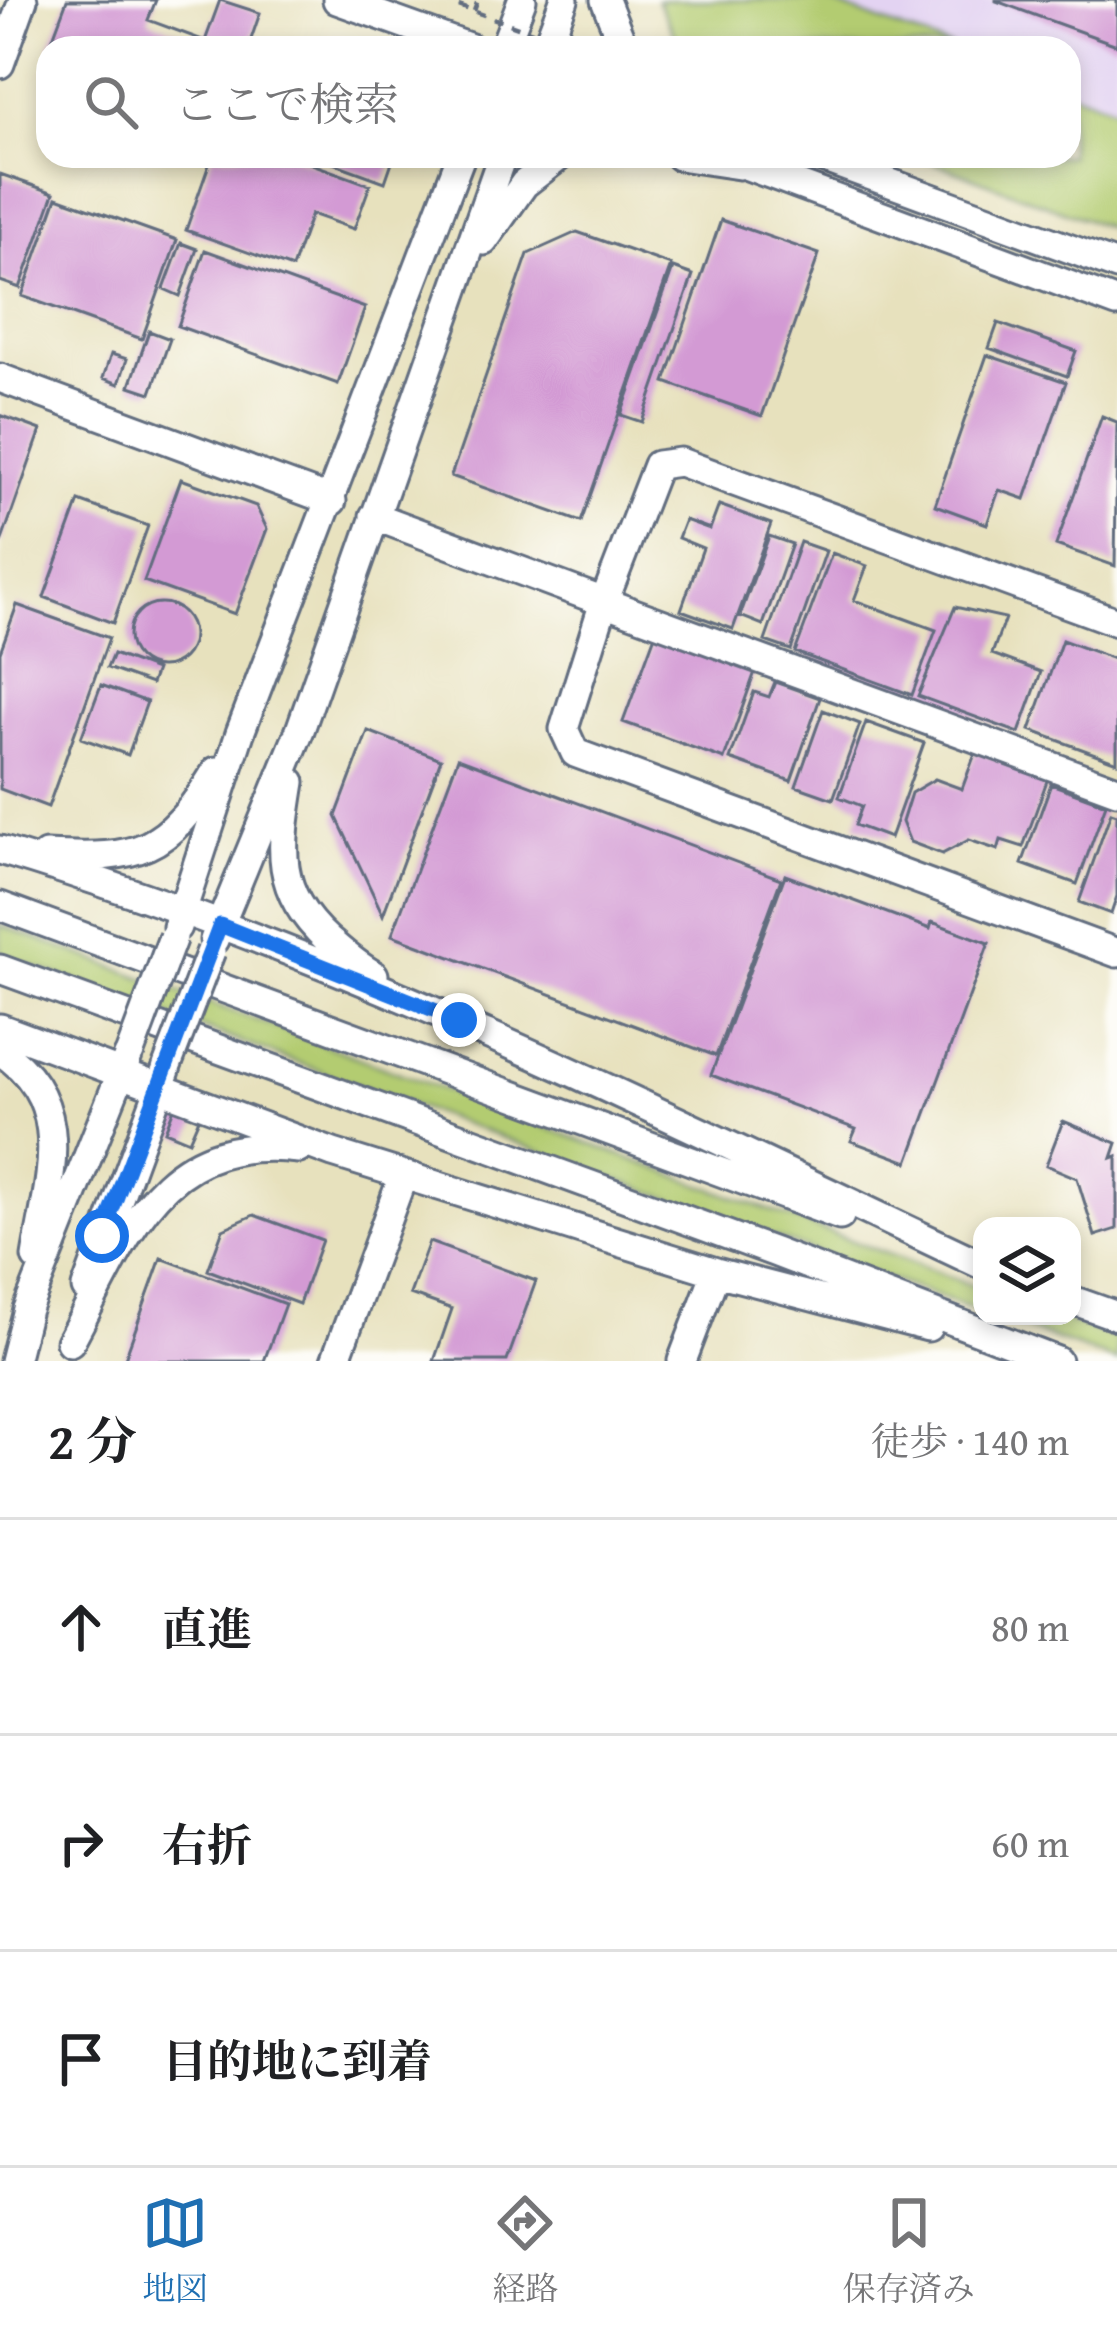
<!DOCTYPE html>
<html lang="ja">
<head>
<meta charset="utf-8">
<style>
	body { margin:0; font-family:"Gentium Book Plus","Noto Serif JP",serif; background:#f6f6f6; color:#202124 }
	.controls { position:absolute; right:36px; bottom:36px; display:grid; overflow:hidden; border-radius:24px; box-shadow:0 6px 18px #0003 }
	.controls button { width:108px; height:108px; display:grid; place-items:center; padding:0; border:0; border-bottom:3px solid #e0e0e0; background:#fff; color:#202124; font:60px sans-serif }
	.stop { position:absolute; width:36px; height:36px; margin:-27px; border:9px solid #1a73e8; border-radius:50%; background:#fff }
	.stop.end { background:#1a73e8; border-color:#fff; box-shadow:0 3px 12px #0008 }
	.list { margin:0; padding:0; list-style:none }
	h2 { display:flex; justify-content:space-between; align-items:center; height:156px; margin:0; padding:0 48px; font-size:51px }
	h2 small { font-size:39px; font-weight:400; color:#757577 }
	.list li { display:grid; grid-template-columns:78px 1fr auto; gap:36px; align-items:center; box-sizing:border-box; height:216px; padding:0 48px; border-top:3px solid #e0e0e0 }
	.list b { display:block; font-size:45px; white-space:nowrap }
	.list em { font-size:39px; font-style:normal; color:#757577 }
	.icon { flex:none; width:66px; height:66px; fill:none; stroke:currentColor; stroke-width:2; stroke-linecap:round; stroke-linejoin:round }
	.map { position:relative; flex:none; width:1117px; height:1361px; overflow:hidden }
	.search { position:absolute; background:#fff; box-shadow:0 6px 18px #0003; left:36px; right:36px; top:36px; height:132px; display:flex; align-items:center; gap:30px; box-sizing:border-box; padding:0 42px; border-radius:36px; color:#757577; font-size:45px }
	.sheet { height:804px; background:#fff }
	nav { display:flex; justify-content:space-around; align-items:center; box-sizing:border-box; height:168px; border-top:3px solid #e0e0e0; background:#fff; font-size:33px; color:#757577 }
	nav a { display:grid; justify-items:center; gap:6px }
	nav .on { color:#1f6fb2 }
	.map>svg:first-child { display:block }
	.built { fill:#e3d3f2 }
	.green { fill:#b3cc71; stroke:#677e68; stroke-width:3 }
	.building { fill:#d39ad4 }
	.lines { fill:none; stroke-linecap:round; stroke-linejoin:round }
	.minor-casing { stroke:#626d7f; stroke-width:33 }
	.path { stroke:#626d7f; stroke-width:4.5; stroke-dasharray:9 9; stroke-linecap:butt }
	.minor { stroke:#fff; stroke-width:27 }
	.minor-bridge-casing { stroke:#626d7f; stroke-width:33; stroke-linecap:butt }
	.path-bridge { stroke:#626d7f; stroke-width:4.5; stroke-dasharray:9 9; stroke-linecap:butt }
	.minor-bridge { stroke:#fff; stroke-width:27 }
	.route { stroke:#1a73e8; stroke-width:15 }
</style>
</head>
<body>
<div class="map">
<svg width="1117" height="1361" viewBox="0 0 1117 1361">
	<rect width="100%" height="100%" fill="#fdfcf7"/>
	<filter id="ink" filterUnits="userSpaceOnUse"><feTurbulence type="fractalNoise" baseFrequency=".00833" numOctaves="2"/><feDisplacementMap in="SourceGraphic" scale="24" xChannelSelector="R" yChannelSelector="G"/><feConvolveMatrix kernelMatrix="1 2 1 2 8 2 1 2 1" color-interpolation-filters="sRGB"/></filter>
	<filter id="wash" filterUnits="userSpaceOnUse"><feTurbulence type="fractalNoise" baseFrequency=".004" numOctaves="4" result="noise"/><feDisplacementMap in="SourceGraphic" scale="48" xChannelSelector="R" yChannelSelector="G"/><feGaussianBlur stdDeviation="2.7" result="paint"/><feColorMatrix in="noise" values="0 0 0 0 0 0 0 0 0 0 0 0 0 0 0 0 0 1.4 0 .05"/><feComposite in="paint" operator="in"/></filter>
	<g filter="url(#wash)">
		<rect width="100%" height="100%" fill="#e7e1bd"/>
		<path class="built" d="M823,0H1117V109L1069,91V48H953Z"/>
		<path class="green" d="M657,0H823L953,48H681Z
			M1069,91L1117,109V231L916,156H1069Z
			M0,925L982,1289V1313L0,954Z
			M990,1316H1054L1117,1339V1361Z"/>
		<g id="blocks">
			<path class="building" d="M67,0H156L148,20L205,41L220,0L260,13L248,48H49Z
				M996,0H1117V45L996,1Z
				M212,156H290L370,185L354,229L311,214L292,268L186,230Z
				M314,156H394L385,182Z
				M0,174L54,193L20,288L0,281Z
				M57,197L177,240L142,339L22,296Z
				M721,220L819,254L762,416L665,382Z
				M577,232L671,265L581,522L451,476L528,254Z
				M181,243L197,249L180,296L164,289Z
				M205,250L365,308L338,384L178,326Z
				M673,268L693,275L642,422L621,415Z
				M998,323L1076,351L1067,376L989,348Z
				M149,331L170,339L151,393L130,386Z
				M111,354L127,359L119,384L103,378Z
				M987,355L1066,382L1025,499L999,490L987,524L935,505Z
				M0,415L41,430L1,543H0Z
				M1102,416L1117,422L1115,566L1056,545Z
				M181,479L256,506L267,529L235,614L144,581Z
				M79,501L148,526L113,623L44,597Z
				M719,505L771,524L733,629L681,610L703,548L678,538L685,520L710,529Z
				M769,536L792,544L763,625L740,616Z
				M800,542L826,551L791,650L765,641Z
				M832,553L867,566L854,600L936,630L912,695L795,652Z
				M129 635a32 32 0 1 1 64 0a32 32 0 1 1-64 0Z
				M17,605L109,638L48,807L0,789V652Z
				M955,607L1005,618L992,654L1041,672L1019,733L918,696Z
				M655,635L755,672L724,759L623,722Z
				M1062,640L1117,660V762L1030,730Z
				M113,654L156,670L151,684L107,668Z
				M775,682L820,698L791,781L730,759L754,692L769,697Z
				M101,685L147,702L128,755L81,738Z
				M823,710L860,724L833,799L796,786Z
				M866,722L924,743L890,838L855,825L862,806L839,797Z
				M368,731L441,759L383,915L336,816Z
				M976,751L1048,778L1023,847L1001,840L998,850L969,840L942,854L910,842L902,822L911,793L935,779L962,789Z
				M458,758L781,879L716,1056L392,935Z
				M1051,784L1106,804L1077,884L1022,864Z
				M1111,812L1117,814V896L1111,914L1079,902Z
				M785,875L930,929L932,922L989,943L908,1162L851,1141L856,1129L711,1075Z
				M174,1108L199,1118L189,1141L165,1131Z
				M1063,1121L1117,1143L1112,1158L1117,1156V1229L1095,1236L1077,1178L1046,1165Z
				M254,1215L322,1240L299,1304L208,1270L223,1229Z
				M429,1242L536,1281L507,1361H434L452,1309L410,1294Z
				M161,1258L285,1304L264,1361H124Z"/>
		</g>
	</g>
	<g filter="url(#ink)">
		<use href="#blocks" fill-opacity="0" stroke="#626d7f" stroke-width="3"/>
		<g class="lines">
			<defs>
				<path id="minor" d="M337,0L471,48
					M605,0L624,48
					M504,48L522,0
					M546,48L564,0
					M0,64L23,0
					M679,156L739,165
					M721,156L1117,303
					M817,156L1117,266
					M484,241L524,184L560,156
					M0,378L332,501
					M374,516L604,602L564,729L575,753L1117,953
					M1117,622L680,462L657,465L604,602L1117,790
					M291,782C280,850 274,890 328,940C343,953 356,965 374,975
					M0,850C341,952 661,1114 982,1265
					M46,855C140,860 166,853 216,771
					M0,906L840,1216
					M177,927L240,733L461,156
					M214,940L300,730L502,156
					M0,969L774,1252L1057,1361
					M0,1028L333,1153L716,1272L928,1327
					M0,1051C78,1102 48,1181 36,1257
					M86,1288L166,1070
					M1072,1300L1117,1316
					M70,1342C127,1238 157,1132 299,1149
					M14,1361L27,1309L128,1056
					M335,1361L403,1176
					M682,1361L716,1272"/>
			</defs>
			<use href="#minor" class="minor-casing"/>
			<path class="path" d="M474,11L478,0"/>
			<use href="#minor" class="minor"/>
			<defs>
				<path id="minor-bridge" d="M130,1052L173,937
					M167,1066L211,951"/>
			</defs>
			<use href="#minor-bridge" class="minor-bridge-casing"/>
			<path class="path-bridge" d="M442,0L577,48"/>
			<use href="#minor-bridge" class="minor-bridge"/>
		</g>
	</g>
	<g class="lines" filter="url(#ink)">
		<path class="route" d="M102,1236L220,925L459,1020"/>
	</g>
</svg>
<div class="controls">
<button><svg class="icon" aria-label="layers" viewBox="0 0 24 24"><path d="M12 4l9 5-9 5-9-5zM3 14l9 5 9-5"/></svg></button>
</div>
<div class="stop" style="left:102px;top:1236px"></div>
<div class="stop end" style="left:459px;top:1020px"></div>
<div class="search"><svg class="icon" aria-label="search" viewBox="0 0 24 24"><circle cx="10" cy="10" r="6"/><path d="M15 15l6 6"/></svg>ここで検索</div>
</div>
<section class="sheet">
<h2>2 分<small>徒歩 · 140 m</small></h2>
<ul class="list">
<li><svg class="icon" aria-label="ahead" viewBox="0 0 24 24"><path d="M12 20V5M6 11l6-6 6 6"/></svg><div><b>直進</b></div><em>80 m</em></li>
<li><svg class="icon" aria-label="right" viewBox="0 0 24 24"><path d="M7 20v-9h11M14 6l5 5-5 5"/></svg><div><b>右折</b></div><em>60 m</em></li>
<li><svg class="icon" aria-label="arrive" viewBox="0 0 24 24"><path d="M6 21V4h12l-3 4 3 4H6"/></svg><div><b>目的地に到着</b></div></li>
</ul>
</section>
<nav>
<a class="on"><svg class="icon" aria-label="map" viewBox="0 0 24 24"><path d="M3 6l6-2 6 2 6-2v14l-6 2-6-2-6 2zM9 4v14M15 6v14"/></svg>地図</a>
<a><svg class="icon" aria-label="directions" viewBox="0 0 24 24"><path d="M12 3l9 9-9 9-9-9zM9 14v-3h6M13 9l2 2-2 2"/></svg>経路</a>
<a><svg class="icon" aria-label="saved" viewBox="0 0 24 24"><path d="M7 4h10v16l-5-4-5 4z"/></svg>保存済み</a>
</nav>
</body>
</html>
